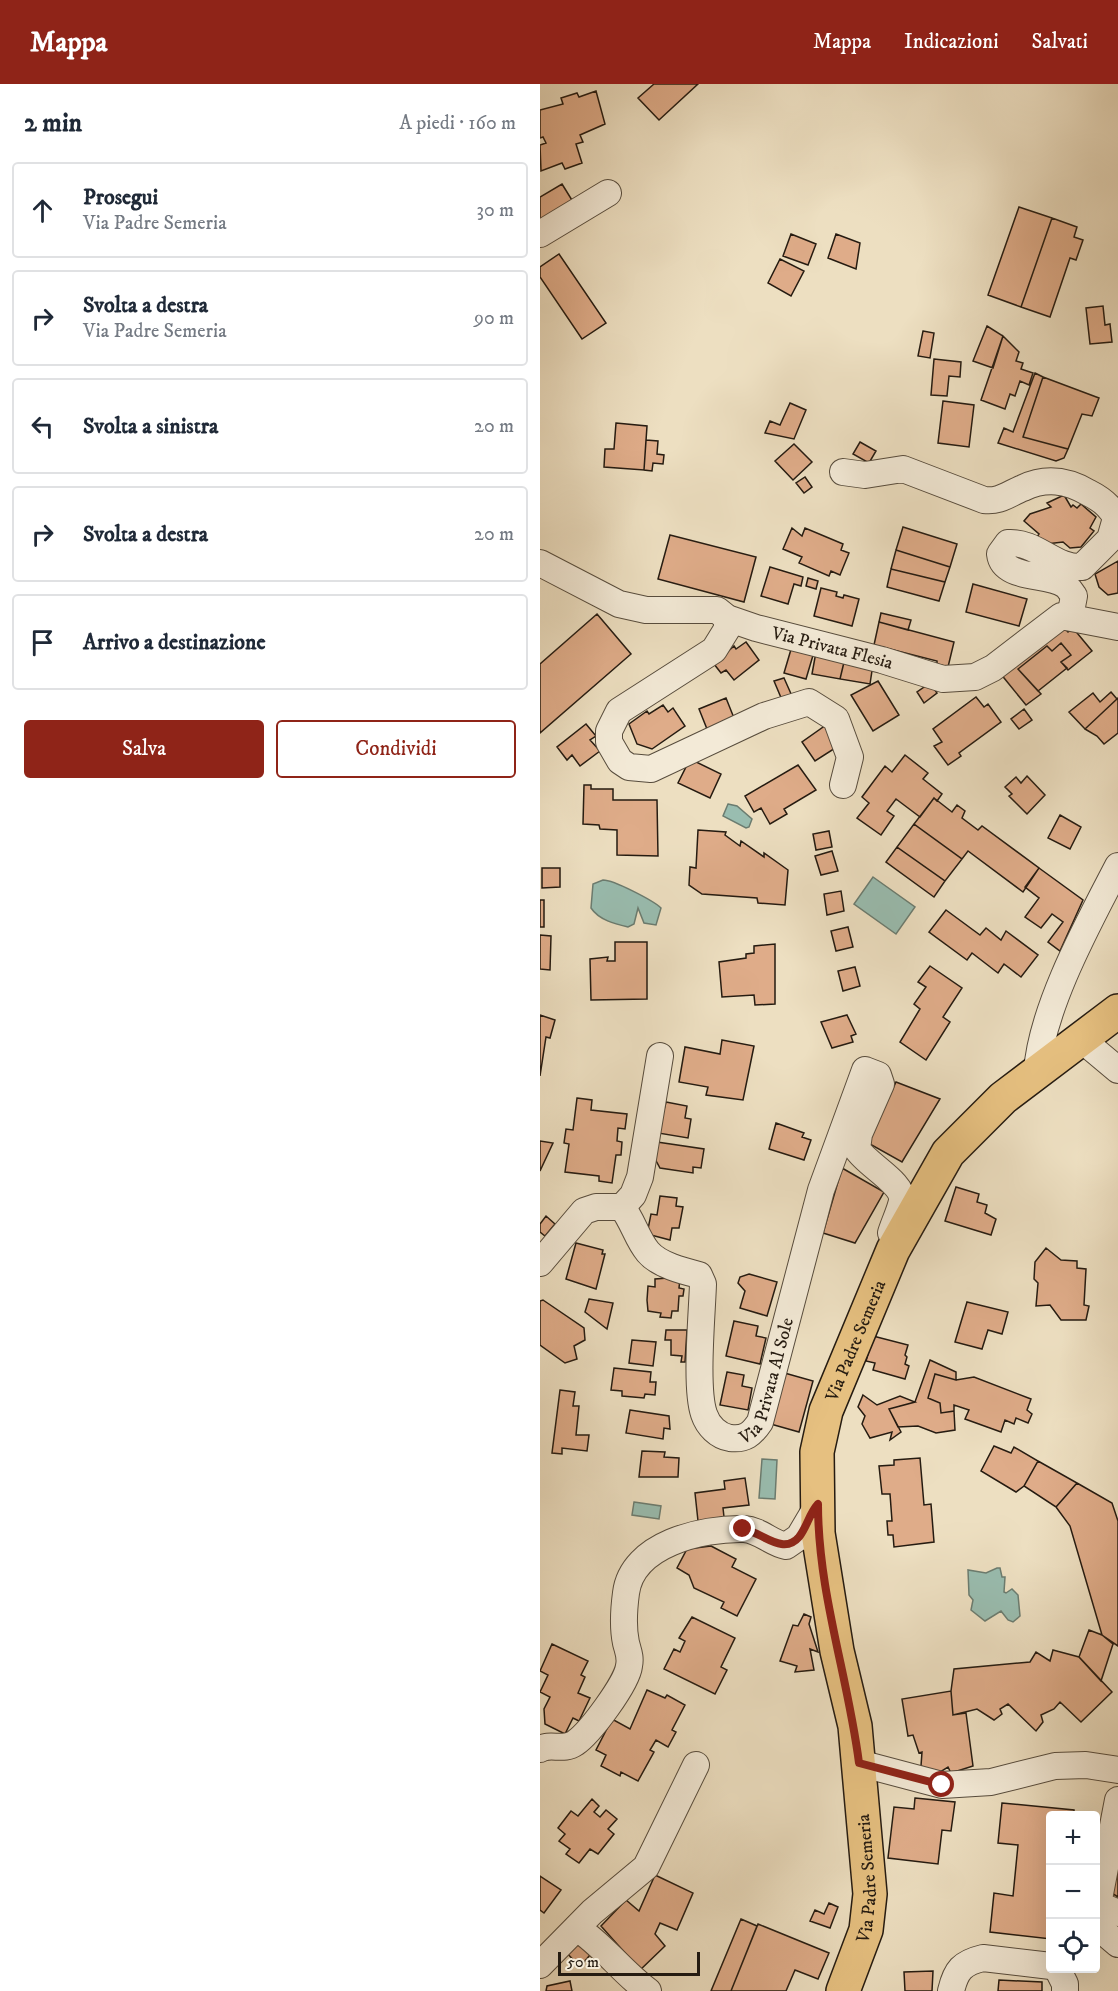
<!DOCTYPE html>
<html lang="it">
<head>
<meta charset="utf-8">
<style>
	body { margin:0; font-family:"IM FELL DW Pica",serif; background:#f2f2f3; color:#1f2937 }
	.controls { position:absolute; right:18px; bottom:18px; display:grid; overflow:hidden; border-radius:6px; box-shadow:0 6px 24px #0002 }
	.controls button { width:54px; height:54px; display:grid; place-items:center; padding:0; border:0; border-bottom:2px solid #e0e1e3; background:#fff; color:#1f2937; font:30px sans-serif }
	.scale { position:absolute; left:18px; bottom:15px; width:142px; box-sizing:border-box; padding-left:6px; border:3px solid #251b11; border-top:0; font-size:16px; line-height:21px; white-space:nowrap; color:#251b11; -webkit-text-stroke:4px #f3ead7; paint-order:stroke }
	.stop { position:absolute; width:18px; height:18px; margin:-14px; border:4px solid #8f2418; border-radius:50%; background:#fff }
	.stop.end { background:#8f2418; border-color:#fff; box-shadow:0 2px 6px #0008 }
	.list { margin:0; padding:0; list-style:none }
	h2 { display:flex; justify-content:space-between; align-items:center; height:78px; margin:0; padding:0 24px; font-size:26px }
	h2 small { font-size:20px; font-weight:400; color:#747a83 }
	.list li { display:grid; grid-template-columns:39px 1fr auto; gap:18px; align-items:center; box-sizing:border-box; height:96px; margin:0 12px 12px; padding:0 12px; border:2px solid #e0e1e3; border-radius:6px }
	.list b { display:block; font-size:22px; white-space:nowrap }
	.list p { margin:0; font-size:20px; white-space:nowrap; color:#747a83 }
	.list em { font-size:20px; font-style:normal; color:#747a83 }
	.actions { display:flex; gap:12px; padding:18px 24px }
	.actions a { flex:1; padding:14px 0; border:2px solid #8f2418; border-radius:6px; text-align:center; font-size:21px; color:#8f2418 }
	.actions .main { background:#8f2418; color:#fff }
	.icon { flex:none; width:33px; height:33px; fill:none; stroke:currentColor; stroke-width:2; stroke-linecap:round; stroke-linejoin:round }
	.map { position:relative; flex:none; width:578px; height:1907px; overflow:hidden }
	header { display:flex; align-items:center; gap:36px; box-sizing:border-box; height:84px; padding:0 30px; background:#8f2418; color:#fff }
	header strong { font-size:28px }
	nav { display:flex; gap:33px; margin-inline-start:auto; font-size:21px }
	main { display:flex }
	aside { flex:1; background:#fff }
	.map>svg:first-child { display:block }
	.water { fill:#99bdb0; stroke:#6b7c70; stroke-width:1.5 }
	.building { fill:#dfac89; stroke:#251b11; stroke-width:1.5 }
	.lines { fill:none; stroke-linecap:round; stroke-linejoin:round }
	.minor-casing { stroke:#574c3d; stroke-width:28 }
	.major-casing { stroke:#251b11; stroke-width:36 }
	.minor { stroke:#f3ead7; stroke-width:26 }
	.major { stroke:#e6c080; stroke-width:33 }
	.route { stroke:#8f2418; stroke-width:8 }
	.labels { text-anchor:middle; stroke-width:4.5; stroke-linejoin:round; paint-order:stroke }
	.street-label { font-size:18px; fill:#251b11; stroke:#f3ead7 }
</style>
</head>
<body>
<header>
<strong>Mappa</strong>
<nav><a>Mappa</a><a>Indicazioni</a><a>Salvati</a></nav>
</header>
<main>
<aside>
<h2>2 min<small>A piedi · 160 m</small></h2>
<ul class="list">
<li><svg class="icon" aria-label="ahead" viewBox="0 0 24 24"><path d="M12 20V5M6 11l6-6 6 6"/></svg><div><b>Prosegui</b><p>Via Padre Semeria</p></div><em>30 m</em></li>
<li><svg class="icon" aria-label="right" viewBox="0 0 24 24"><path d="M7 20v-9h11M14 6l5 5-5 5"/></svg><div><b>Svolta a destra</b><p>Via Padre Semeria</p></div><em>90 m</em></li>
<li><svg class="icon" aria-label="left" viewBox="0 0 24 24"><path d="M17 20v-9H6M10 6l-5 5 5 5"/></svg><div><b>Svolta a sinistra</b></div><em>20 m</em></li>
<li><svg class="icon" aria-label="right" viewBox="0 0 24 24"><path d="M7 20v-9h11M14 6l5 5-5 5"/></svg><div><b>Svolta a destra</b></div><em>20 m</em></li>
<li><svg class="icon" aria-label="arrive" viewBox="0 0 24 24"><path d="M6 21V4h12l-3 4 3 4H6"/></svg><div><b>Arrivo a destinazione</b></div></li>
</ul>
<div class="actions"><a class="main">Salva</a><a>Condividi</a></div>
</aside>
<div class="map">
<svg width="578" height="1907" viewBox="0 0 578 1907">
	<rect width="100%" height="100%" fill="#eddfc1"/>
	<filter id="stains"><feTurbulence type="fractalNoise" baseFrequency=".00333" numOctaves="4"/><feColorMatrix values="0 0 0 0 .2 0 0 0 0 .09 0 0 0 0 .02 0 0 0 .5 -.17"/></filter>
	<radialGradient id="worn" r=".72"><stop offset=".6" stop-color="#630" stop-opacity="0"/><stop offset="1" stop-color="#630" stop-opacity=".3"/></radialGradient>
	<path class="water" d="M188,720L197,722L212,735L209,743L206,744L183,732Z
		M333,793L375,823L356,850L314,820Z
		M63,796C74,796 114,817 121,824L116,841L104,839L98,824L94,840L88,843C75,840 59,836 51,824L53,800Z
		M222,1375L237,1376L235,1415L219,1414Z
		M94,1418L121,1422L119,1435L92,1431Z
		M457,1484H460L462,1493H465L464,1508L466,1509L472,1505L478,1511L480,1532L473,1538L468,1536L461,1527L445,1537L431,1526L433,1516L429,1511L428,1486L446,1489Z"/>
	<path class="building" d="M114,0H158L119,36L98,14Z
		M56,7L65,40L40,51L43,58L36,60L42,79L25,85L22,79L1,87L0,61L6,59L3,53L0,54V26L23,20L21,14L37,9L39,13Z
		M22,100L35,121L0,141V113Z
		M479,123L512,134L481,223L448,211Z
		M512,134L537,143L534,153L543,156L536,176L530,174L510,233L481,223Z
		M251,150L276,160L268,181L243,172Z
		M296,150L320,159L316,185L288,174Z
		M19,170L66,239L42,255L0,193V183Z
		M240,175L264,187L251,212L228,199Z
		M563,222L565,241L570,240L572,258L550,260L546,224Z
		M447,242L463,252L453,284L433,277Z
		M383,247L394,249L390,274L378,272Z
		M463,252L479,268L476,277L483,279L481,285L493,289L489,301L480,297L475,312L470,310L465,325L441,316Z
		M394,275L421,278L420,293L409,292L407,312L391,311Z
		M495,289L503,293L483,353L528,365L524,374L516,377L458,359L464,344L473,348Z
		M503,293L559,314L552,332L542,330L528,365L483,353Z
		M403,317L434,321L429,363L398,359Z
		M250,319L266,326L254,355L225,349L230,337L240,341Z
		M76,339L107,342L104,386L64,383L65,365H74Z
		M106,356L118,357L117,370L124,371L123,380L113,379L112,387L104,386Z
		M320,358L336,367L329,379L313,370Z
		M254,360L272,378L253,396L235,377Z
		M265,393L272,403L264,409L256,399Z
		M524,411L531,423L533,421L537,424L541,420L556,433L550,444L554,447L541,463L530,464L523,458L506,460L496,455L499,450L484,437L490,430L511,423L507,419Z
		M363,443L417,460L410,483L356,466Z
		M252,444L262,452L265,444L303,460L301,466L309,469L300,491L291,487L289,492L259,479L262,473L243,465Z
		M130,451L216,473L204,518L118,495Z
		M356,466L410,483L405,498L351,485Z
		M578,477V509L568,511L559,503L555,490Z
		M230,483L263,493L261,502L254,500L248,520L221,512Z
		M351,485L405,498L399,517L347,503Z
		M268,494L278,497L276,505L266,502Z
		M433,500L487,515L479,542L426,528Z
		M281,504L297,508L296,512L303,514L304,511L319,515L312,542L274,532Z
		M341,529L371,536L368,546L339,538Z
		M57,530L91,570L0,649V580Z
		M339,538L414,558L408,583L397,580V577L334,561Z
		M521,540L528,548L533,544L552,567L528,586L521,578L531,571L521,559L512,567L507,562L478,585L501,610L486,621L460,589Z
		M206,558L219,576L194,596L186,586L181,589L174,580L194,562L196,565Z
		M521,559L531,571L521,578L527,584L498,607L478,585L507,562L512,567Z
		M252,562L274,568L266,595L244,589Z
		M276,568L305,574L300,595L272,590Z
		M305,574L333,580L330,600L300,595Z
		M244,594L252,612L242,616L234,597Z
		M338,597L359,631L333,647L311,611Z
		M390,599L397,609L384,619L377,608Z
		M571,608L577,615L545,645L529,628L553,609L560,618Z
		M436,613L444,623L448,620L461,638L419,669L421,672L408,681L394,662L402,658L393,645Z
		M186,614L194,634L167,645L159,625Z
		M578,614V649L564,660L557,652L545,645Z
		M123,621L128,628L133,624L145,642L112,665L97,660L89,640L107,627L109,630Z
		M484,625L492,636L479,645L471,635Z
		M46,640L56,652L50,656L60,667L40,682L32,671L27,676L17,663Z
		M286,641L300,661L275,677L262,658Z
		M365,671L388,689L383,695L402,710L397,717L394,714L380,733L356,715L347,727L354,732L341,751L317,734L329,719L322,713L345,682L352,688Z
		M150,675L181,690L170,714L138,699Z
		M258,681L276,706L244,725L247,730L230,740L221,724L214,728L205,712Z
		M487,692L505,711L487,730L469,712L472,710L465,703L476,693L481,699Z
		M44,701H51V705H73V716H117L118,772L77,771V746L60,745L59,741L43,740Z
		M394,714L412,728L417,721L425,727L422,734L438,746L442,742L499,784L483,808L428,767L422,775L374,740Z
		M520,731L541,743L530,765L508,754Z
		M374,740L422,775L405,797L357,763Z
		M158,746L186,748L185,751L200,762L201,757L224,773V769L248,786L245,821L218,819L217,814L162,810L149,801L150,783L156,784Z
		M289,747L292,763L276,766L273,750Z
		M357,763L405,797L394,813L346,778Z
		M292,767L298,787L281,791L275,772Z
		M2,784H20V803L2,804Z
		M499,784L543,816L520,867L508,858L523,838L512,830L501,844L485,833L499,814L485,803Z
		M301,807L304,827L287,831L284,810Z
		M0,816H4V843H0Z
		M406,826L440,851L446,844L461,856L466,847L498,871L481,893L464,880L458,889L432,869L427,876L389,848Z
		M308,843L313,863L296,867L291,847Z
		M0,851L11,852L10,886L0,885Z
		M75,858H107V915L51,916L50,875L68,873L67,877H75Z
		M235,860V920L215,921L214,911L182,913L179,878L206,874V870L214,869V862Z
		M390,882L422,904L403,933L410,938L386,976L360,958L380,925L374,920L386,903L378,898Z
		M315,883L320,902L303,907L298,887Z
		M0,931L15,936L10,954L6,953L0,992Z
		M307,931L316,950L311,952L313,958L292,964L281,938Z
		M182,956L214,962L203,1016L166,1011L168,1003L139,998L145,963L180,970Z
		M356,998L400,1015L362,1078L328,1059Z
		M37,1014L52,1016L51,1026L87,1030L85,1045L78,1044L77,1057L82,1058L81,1071H76L72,1099L59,1097V1092L25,1088L29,1060L24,1059L26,1045L33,1046Z
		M126,1018L147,1022L145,1034L151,1035L148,1054L118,1049Z
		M236,1039L264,1049L262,1053L271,1056L264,1076L229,1065Z
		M0,1057L13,1059L0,1087Z
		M117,1058L164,1065L161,1084L153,1083V1089L120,1084L114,1073Z
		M302,1084L344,1108L315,1159L283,1149Z
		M416,1103L439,1110L437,1118L447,1121L445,1129L456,1135L451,1151L405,1137Z
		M120,1112L137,1114L136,1122L143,1123L139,1144H132L130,1156L107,1150L111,1130L117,1131Z
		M6,1132L15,1140L5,1152L0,1148V1140Z
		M36,1159L63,1166L62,1170H65L56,1205L26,1195Z
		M506,1164L521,1176L537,1177V1184L546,1185L544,1221L549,1222L546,1236H521L510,1221L496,1222L498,1199L494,1195L495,1178Z
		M209,1190L237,1198L227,1232L200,1224L205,1207L198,1199L200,1193Z
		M128,1194L140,1195L139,1204L144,1205L143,1212H139L138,1227H132L131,1234L120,1233L121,1229L108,1227L107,1216L108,1202L115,1203V1195Z
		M49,1215L73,1219L67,1245L45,1228Z
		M3,1216L44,1244L45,1256L34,1262L37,1275L25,1279L0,1261V1217Z
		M427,1218L468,1228L462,1250L448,1246L442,1265L415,1258Z
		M194,1237L218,1242L216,1252L226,1254L220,1280L186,1272Z
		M126,1246H147L145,1278H141L142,1272L131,1271V1256H125Z
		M333,1252L368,1261L365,1271L367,1273L365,1280L369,1282L365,1295L333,1286L335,1279L326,1277Z
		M92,1256L116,1258L113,1282L89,1279Z
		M390,1276L416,1288V1296L395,1290L388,1314L400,1319L401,1329L414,1327L415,1346L396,1349L378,1342L358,1343L349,1325L375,1318Z
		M74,1284L111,1288L110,1298H116L115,1311L105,1310L104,1314L82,1312V1307L71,1306Z
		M187,1288L204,1291L202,1302L212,1304L208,1326L180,1321Z
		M241,1288L273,1297L259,1348L227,1339Z
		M395,1290L416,1296L434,1293L491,1315L487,1326L492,1330L488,1339L476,1334L474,1340L465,1336L461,1348L425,1335L429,1326L414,1321V1327L401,1329L400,1319L388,1314Z
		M20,1306L35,1308L33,1322H39L36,1351H49L47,1367L22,1364V1370L12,1369Z
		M323,1311L337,1321L360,1312L375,1318L349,1325L361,1348L350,1356L352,1348L330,1354L322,1340L325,1332L318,1323Z
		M90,1326L129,1332L130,1345L124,1344L123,1355L86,1349Z
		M454,1362L471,1369L474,1363L498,1377L484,1402L476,1408L441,1387Z
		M102,1367L125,1368L124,1373L139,1374L138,1393H99Z
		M380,1374L384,1421L391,1420L394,1458L354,1463L353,1451H348L347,1437H352L350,1410H342L339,1382L354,1381V1376Z
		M498,1377L537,1399L516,1423L484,1402Z
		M205,1394L209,1421L183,1424L184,1433L158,1437L155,1409L185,1405L184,1397Z
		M537,1399L572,1419L578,1437V1562L562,1551L530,1442L516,1423Z
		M171,1462L196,1475L192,1483L216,1495L197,1532L181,1524L184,1518L154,1504L149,1491L137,1484L147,1465Z
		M264,1530L271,1533L269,1540L278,1568L270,1565L274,1586L255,1588L257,1582L240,1577L253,1541L258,1542Z
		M152,1533L195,1554L181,1583L187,1586L175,1610L124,1585L134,1565L140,1568L145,1557L139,1554Z
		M549,1546L562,1551L573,1560L561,1597L539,1573Z
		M12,1560L48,1577L41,1591L45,1593L38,1609L50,1614L39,1637L33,1634L25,1650L5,1640L4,1625L10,1613L0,1608L8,1591L0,1587Z
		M513,1566L539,1573L572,1608L541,1638L520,1618L514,1625L501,1631L503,1638L496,1647L468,1620L460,1625L462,1630L454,1636L437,1625L413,1631L411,1607L414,1585L490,1578L496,1568L510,1577Z
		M107,1606L125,1614L127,1611L145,1621L132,1646L136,1648L128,1663L116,1656L110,1666L114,1668L98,1697L81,1688L80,1692L61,1682L66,1671L56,1666L72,1635L90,1645Z
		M411,1607L413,1631L426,1629L433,1682L411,1689L408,1683L397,1690L381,1682L382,1668L379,1669L373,1651L368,1652L362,1615Z
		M375,1714L415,1718L411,1747L402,1746L398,1780L348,1774L354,1723L374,1725Z
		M52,1715L59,1722L54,1728L60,1733L66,1726L77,1735L68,1745L74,1750L58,1770L50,1765L39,1779L26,1770L30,1765L19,1757L25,1750L18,1744L31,1727L38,1732Z
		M462,1719L534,1726V1732H511L508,1812H511V1855L450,1848L454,1809L473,1812L478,1761L458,1759Z
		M578,1781V1813L570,1808Z
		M115,1791L153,1809L137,1846L120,1839L115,1850L125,1862L98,1888L83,1876L86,1870L61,1842L86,1816L99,1827Z
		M0,1792L21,1806L4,1829L0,1826Z
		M289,1819L298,1823L290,1844L270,1837L275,1826L284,1830Z
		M201,1835L217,1842L191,1907H171Z
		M218,1840L289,1869L278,1895L255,1886L246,1907H191Z
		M40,1852L54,1866L40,1883L25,1867Z
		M393,1887L392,1907H365L364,1888Z
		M459,1896L502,1898V1907H458Z
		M30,1897L32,1907H6L7,1902Z"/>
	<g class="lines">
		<defs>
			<g id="minor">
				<path d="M0,150L68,109"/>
				<path d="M303,388L325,391L363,385L444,416C460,418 468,410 483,404C506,393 527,396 549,409C559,414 571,423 576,434L570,455L542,483C515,485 496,457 468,459L460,470C463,496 508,489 525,501C528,503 531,508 534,512L530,533"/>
				<path id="s1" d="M0,479L79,520L106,526H177L187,534L216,544L342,576L403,595L435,593L453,584L521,532L578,543"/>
				<path d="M187,534V545L174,566L79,627L69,647V658L80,677L89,683L111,685L224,632L269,618L296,635L310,673L303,701"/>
				<path d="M541,955L578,986"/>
				<path d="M497,988C501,925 548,840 578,782"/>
				<path id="s2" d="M82,1123C93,1137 97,1155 108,1168C119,1181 143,1187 159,1191L163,1200C162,1231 155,1304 164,1330C168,1342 178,1352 190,1354C205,1356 212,1350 220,1338L281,1106L325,986L338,991L341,1000L319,1050L317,1065C327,1081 364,1099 362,1117C360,1127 354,1139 351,1149"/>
				<path d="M0,1179L44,1127L56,1123H82L93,1111L100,1093L120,972"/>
				<path d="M0,1665C10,1659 24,1667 35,1659C50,1649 87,1599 89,1582C91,1573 88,1567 86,1559C83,1545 84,1524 86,1509C92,1460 162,1444 204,1445C220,1446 231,1459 246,1462L259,1453L278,1421"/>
				<path d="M319,1679L402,1701L451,1698L515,1682L546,1681L578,1686"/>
				<path d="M578,1716L559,1815L564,1823L578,1829"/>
				<path d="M564,1823L558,1832V1843L578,1860"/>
				<path d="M37,1844C64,1862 82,1888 108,1907"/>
				<path d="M0,1881L52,1828L106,1783L156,1681"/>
				<path d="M517,1884L525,1900V1907"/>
				<path d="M411,1907C416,1886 422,1879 443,1874L511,1882"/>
			</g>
			<g id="major">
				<path id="s3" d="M303,1907L326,1846L330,1810L315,1642L297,1567L278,1449L277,1368L286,1327L353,1166L408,1069L463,1014L578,927"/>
			</g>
		</defs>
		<use href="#minor" class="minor-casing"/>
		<use href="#major" class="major-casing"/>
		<use href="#minor" class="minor"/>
		<use href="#major" class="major"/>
	</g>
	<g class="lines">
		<path class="route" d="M203,1445C222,1448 243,1472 259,1453C267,1443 269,1430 278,1420C278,1509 308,1592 319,1679L402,1701"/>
	</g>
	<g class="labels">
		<g class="street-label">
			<text dy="6" stroke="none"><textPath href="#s1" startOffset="310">Via Privata Flesia</textPath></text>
			<text dy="6" stroke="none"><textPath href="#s3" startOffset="666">Via Padre Semeria</textPath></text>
			<text dy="6" stroke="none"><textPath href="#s2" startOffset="363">Via Privata Al Sole</textPath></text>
			<text dy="6" stroke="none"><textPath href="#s3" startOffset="117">Via Padre Semeria</textPath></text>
		</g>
	</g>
	<rect width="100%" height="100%" filter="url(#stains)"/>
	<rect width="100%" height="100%" fill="url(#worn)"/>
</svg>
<div class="controls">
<button>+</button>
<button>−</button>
<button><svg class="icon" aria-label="locate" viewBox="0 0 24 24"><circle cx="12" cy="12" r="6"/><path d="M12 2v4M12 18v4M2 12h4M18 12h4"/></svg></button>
</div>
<div class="scale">50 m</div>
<div class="stop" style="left:402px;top:1701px"></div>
<div class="stop end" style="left:203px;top:1445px"></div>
</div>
</main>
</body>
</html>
